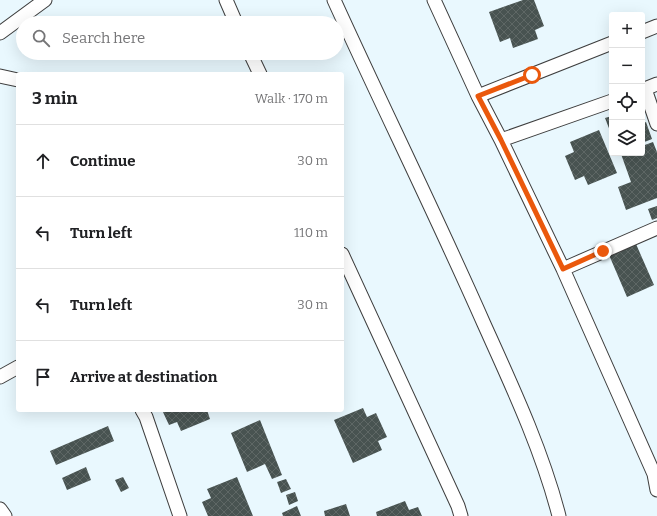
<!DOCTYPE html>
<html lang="en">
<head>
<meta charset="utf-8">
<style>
	body { margin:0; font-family:Bitter,serif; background:#f6f6f6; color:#202124 }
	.controls { position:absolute; right:12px; top:12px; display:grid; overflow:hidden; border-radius:4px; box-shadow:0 4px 16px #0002 }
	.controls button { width:36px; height:36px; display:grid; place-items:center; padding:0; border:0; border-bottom:1px solid #e0e0e0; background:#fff; color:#202124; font:20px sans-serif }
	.stop { position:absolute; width:12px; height:12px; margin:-9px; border:3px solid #ea580c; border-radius:50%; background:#fff }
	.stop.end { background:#ea580c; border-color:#fff; box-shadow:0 1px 4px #0008 }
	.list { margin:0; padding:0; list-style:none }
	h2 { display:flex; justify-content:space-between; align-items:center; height:52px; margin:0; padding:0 16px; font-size:17px }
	h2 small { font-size:13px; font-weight:400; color:#757577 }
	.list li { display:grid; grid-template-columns:26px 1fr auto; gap:12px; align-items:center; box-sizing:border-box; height:72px; padding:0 16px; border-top:1px solid #e0e0e0 }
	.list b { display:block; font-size:15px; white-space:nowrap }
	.list em { font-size:13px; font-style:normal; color:#757577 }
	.icon { flex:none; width:22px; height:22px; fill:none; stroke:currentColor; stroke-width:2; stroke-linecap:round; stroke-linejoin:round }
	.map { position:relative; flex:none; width:657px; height:516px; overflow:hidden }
	.search { position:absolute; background:#fff; box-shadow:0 4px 16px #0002; left:16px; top:16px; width:328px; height:44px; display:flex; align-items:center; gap:10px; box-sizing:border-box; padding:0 14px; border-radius:22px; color:#757577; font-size:15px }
	.panel { position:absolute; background:#fff; box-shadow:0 4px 16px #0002; left:16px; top:72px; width:328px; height:340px; border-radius:4px }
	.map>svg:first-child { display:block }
	.building { fill:url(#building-cross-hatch) }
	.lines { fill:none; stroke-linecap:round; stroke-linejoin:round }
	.minor-casing { stroke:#3e3e3e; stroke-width:15 }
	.minor { stroke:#fff; stroke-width:13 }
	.route { stroke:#ea580c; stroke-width:5 }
</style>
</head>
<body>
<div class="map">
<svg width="657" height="516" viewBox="0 0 657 516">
	<defs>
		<pattern id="building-cross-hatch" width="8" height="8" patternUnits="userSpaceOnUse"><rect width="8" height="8" fill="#485351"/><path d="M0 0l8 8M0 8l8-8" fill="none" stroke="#5e6765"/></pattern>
	</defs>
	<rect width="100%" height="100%" fill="#e9f8fe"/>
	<path class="building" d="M523,0H534L544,26L535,30L538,39L513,48L510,38L500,42L489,12Z
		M612,116V130L610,131L605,118Z
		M646,122L652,139L642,143V123Z
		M599,130L617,173L588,185L584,176L575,180L565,156L574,152L570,142Z
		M653,142L657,152V198L626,210L618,187L631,182L621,154L642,153V146Z
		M657,206V218L652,220L648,209Z
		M636,244L654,285L627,297L609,255Z
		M363,408L367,417L376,413L387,437L378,441L382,450L353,463L334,420Z
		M162,410H207L210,419L181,431L177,422L169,425Z
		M260,420L282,475L272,479L265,464L247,472L231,433Z
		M108,426L114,441L56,465L50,451Z
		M86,467L91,480L67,490L62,478Z
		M123,477L129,488L121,492L115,480Z
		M237,477L253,516H208L202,502L211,498L207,489Z
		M286,479L291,489L281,493L277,482Z
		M295,492L298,501L289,505L286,495Z
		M405,501L409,510L418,507L422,516H377L376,512Z
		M346,504L350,516H325L324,511Z
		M297,506L301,516H283L282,513Z"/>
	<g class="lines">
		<defs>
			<path id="minor" d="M226,0L236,23
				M334,0C383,108 436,215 484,324C512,386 542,450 559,516
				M434,0L478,96L501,140L563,269L654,474L657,490
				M642,32L657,26
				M0,33L45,0
				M250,53L260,74
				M0,76L18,80
				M645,89L657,124
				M642,90L657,84
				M478,96L612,43
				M501,140L612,101
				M342,254L458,506L461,516
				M563,269L657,228
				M0,377L18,367
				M142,410L146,417L180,516
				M0,509L5,516"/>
		</defs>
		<use href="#minor" class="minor-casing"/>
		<use href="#minor" class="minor"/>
	</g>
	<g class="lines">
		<path class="route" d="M532,75L478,96L501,140L563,269L603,251"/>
	</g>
</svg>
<div class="controls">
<button>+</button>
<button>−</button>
<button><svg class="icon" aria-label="locate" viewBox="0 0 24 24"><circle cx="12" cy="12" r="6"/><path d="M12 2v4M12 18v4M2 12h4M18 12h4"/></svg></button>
<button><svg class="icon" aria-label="layers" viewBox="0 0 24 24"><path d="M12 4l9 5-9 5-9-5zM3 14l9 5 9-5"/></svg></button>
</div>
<div class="stop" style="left:532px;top:75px"></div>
<div class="stop end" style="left:603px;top:251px"></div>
<div class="search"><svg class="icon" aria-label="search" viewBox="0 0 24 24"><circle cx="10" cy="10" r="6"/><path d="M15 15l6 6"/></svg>Search here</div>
<section class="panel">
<h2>3 min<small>Walk · 170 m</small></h2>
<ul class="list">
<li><svg class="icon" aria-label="ahead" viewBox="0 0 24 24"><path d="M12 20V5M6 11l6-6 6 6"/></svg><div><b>Continue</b></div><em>30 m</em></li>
<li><svg class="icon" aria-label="left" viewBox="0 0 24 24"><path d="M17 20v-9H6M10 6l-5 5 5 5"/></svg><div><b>Turn left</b></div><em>110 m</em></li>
<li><svg class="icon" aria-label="left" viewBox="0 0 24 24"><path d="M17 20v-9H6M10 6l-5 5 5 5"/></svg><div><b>Turn left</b></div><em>30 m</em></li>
<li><svg class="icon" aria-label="arrive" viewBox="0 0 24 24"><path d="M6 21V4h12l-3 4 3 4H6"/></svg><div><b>Arrive at destination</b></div></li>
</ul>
</section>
</div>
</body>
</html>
